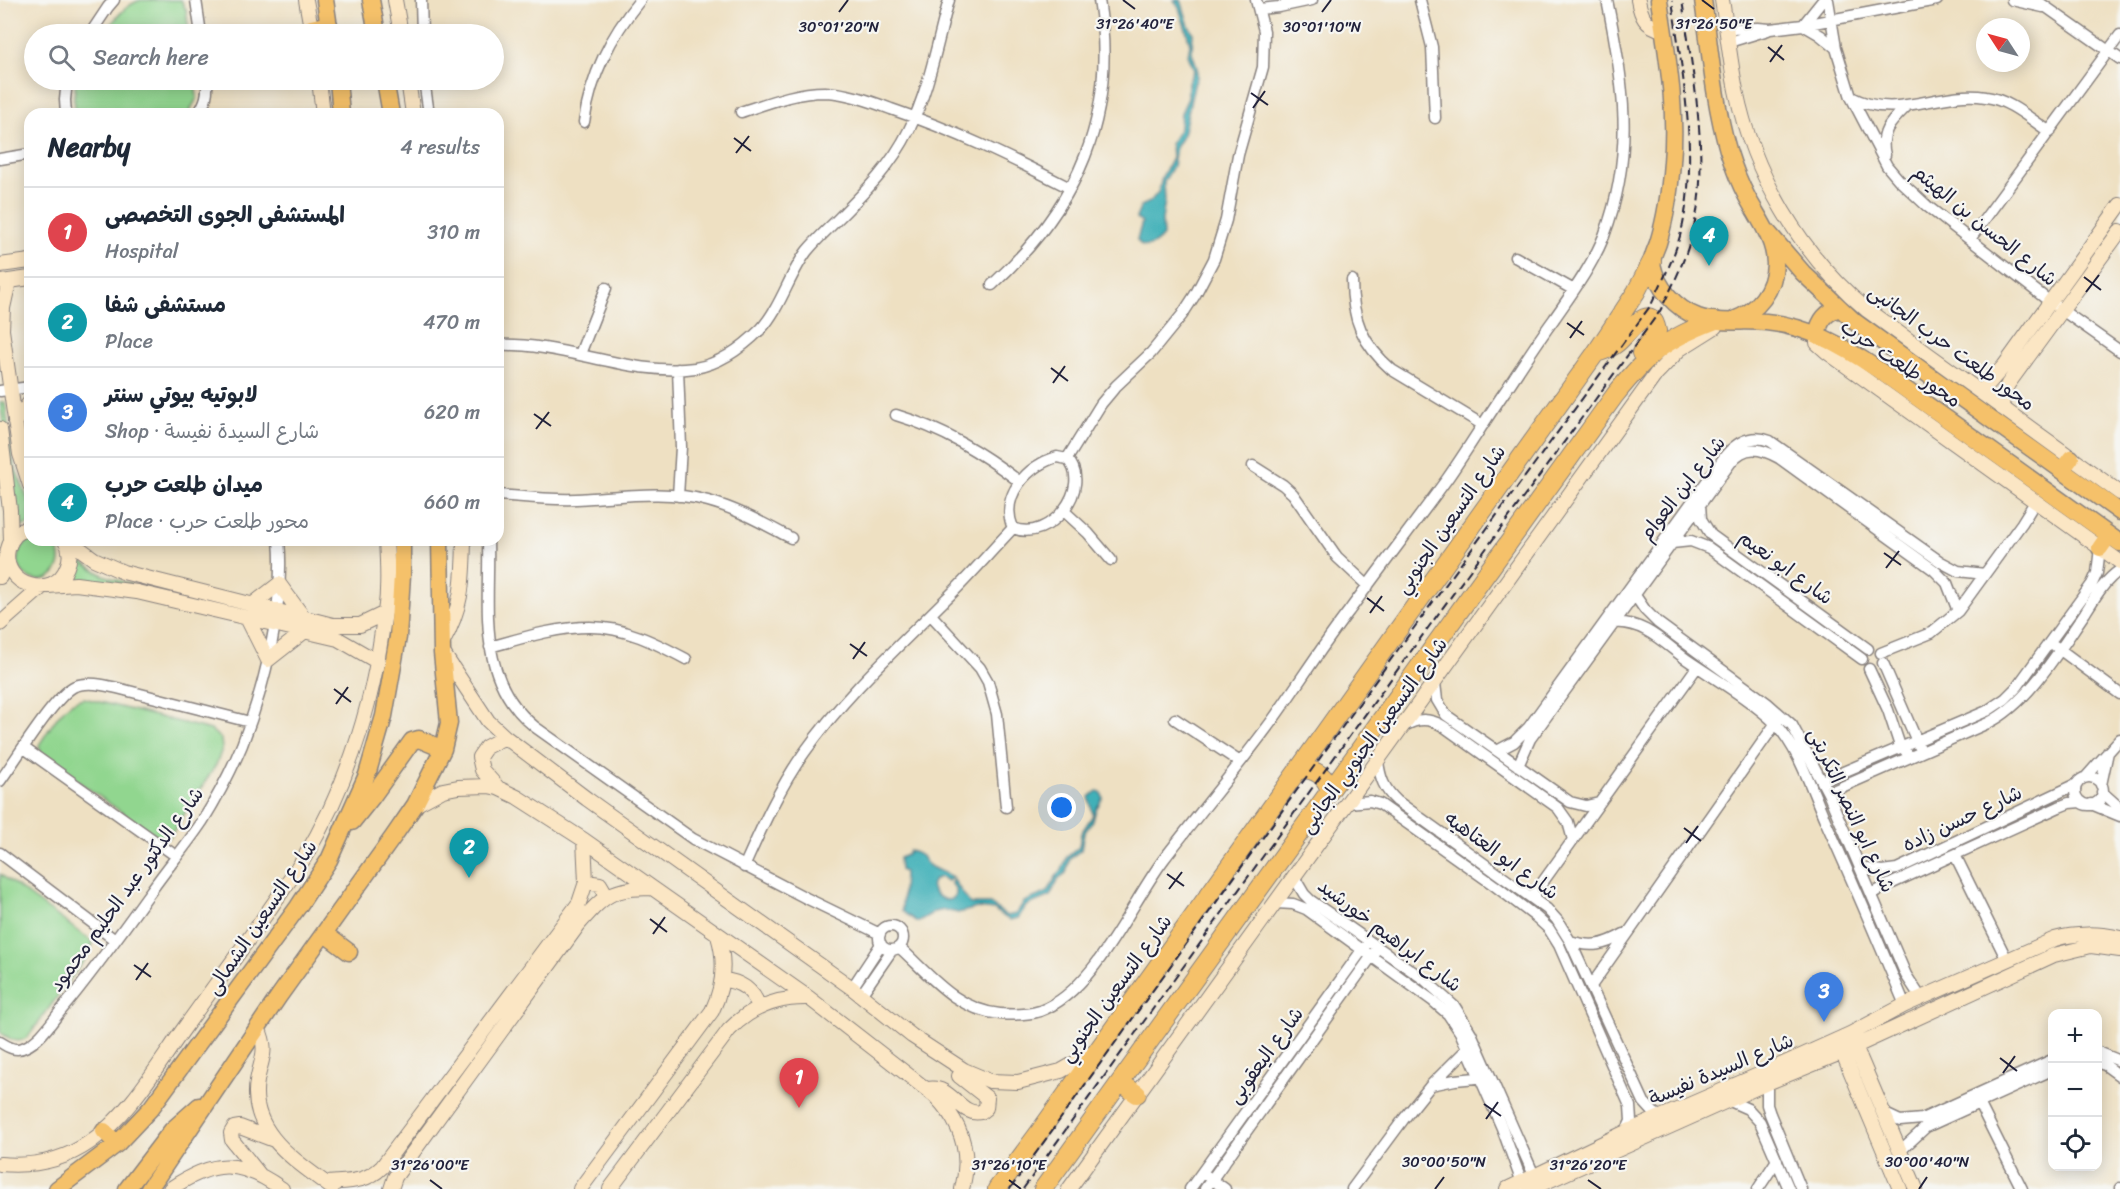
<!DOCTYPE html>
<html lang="en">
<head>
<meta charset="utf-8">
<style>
	body { margin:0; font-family:Sriracha,"Playpen Sans Arabic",sans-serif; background:#f2f2f3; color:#1f2937 }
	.controls { position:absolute; right:18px; bottom:18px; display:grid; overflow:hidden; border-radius:12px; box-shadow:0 3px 15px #0003 }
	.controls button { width:54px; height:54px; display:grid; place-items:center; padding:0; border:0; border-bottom:2px solid #e0e1e3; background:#fff; color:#1f2937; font:30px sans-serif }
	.compass { position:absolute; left:1976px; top:18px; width:54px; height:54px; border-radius:50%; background:#fff; box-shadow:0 3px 15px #0003; rotate:306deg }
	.you { position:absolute; left:1062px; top:808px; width:21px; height:21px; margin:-15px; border:4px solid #fff; border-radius:50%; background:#1a73e8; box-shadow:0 0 0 9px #1a73e833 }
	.badge { display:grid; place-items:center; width:39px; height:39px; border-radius:50%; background:#db2777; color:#fff; font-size:20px; font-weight:700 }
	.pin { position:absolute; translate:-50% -50px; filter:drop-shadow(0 2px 3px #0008) }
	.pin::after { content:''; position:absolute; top:32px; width:21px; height:18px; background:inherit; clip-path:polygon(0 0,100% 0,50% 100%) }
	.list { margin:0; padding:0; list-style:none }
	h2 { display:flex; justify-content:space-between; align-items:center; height:78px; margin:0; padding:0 24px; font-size:26px }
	h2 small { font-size:20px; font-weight:400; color:#747a83 }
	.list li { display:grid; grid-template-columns:39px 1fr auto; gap:18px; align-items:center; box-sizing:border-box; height:90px; padding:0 24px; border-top:2px solid #e0e1e3 }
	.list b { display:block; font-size:22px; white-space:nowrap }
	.list p { margin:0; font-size:20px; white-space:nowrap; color:#747a83 }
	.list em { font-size:20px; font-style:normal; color:#747a83 }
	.icon { flex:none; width:33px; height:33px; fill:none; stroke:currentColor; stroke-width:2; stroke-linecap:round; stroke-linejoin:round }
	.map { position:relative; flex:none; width:2120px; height:1189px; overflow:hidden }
	.search { position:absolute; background:#fff; box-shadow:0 3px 15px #0003; left:24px; top:24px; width:480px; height:66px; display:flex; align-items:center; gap:15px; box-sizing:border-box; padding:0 21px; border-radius:33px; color:#747a83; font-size:22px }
	.panel { position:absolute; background:#fff; box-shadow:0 3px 15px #0003; left:24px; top:108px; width:480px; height:438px; border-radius:18px }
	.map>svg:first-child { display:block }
	.green { fill:#91d68f; stroke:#5a7c65; stroke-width:1.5 }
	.water { fill:#3fb0b8; stroke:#30697a; stroke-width:1.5 }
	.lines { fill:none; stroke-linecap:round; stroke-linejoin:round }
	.street-casing { stroke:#88817e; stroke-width:13 }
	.secondary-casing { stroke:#88817e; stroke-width:16 }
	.primary-casing { stroke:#88817e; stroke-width:19 }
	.highway-casing { stroke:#88817e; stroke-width:20 }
	.street { stroke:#fff; stroke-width:10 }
	.secondary { stroke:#fbe6c4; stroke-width:14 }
	.primary { stroke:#f5c16b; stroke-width:16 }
	.highway { stroke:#f5c16b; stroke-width:18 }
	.rail { stroke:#22223b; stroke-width:2; stroke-dasharray:9 4.5; stroke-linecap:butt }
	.ticks { fill:none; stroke:#22223b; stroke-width:2 }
	.labels { text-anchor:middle; stroke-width:4.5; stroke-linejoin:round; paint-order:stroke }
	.street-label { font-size:20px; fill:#22223b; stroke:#f6f6f2 }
	.ticks-label { font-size:15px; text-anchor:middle; fill:#22223b; stroke:#f6f6f2; stroke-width:4.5; stroke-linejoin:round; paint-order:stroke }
</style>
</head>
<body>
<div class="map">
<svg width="2120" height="1189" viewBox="0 0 2120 1189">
	<rect width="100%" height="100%" fill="#f6f6f2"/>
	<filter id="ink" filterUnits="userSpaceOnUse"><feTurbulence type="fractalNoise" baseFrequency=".0167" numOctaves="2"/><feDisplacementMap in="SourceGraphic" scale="12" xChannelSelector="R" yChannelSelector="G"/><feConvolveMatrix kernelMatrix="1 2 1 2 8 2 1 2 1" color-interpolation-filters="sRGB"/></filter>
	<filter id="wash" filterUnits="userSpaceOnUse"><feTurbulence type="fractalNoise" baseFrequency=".008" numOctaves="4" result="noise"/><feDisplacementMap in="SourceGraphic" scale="24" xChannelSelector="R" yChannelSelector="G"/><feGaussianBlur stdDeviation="1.35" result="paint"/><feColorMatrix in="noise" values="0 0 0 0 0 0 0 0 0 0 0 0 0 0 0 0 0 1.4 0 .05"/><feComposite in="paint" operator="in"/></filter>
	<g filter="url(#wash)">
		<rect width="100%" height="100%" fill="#eee0c2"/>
		<path class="green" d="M141,0H181L186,10L189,34H104C114,21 124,5 141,0Z
			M76,80H195L197,98L188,114H76L74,98Z
			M0,402H5L14,465L30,505V524L15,528L11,475Z
			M18 559a21 21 0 1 1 42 0a21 21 0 1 1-42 0Z
			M74,557L103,575L135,586L65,580Z
			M84,698L211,730L221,739L222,749L216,765L169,838H158L41,755L39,745C50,729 63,701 84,698Z
			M0,874L90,940L93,944L87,956L28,1037C17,1045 10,1039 0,1032Z"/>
		<path class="water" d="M1174,0H1181L1189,26L1193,32L1192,52L1197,67V77L1194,85L1183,135L1176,146L1173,166L1164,182L1165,201L1162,220L1163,236C1156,245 1144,252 1137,240L1142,222L1136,218L1141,206L1150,202L1159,191L1162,177L1172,158L1171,143L1180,128L1181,113L1188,98V83L1194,70L1188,55L1190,44L1187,33L1179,8Z
			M1097,791L1101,792L1103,798L1096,809L1093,821L1084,833L1081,850L1070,858L1066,873L1059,878L1050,896L1026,906L1018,918L1009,920L994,910L977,908L958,913L944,910L934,912L917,922L902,911L904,872L900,870L899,858L907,855L909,850L922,856C927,869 941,870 952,877L948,881L940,877C917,885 947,909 955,896C958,890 954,887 951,883L953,879L970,904H990L1007,916L1016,914L1024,902L1048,892L1057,875L1062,870L1067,857L1079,847L1081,833L1093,815L1089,797Z"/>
	</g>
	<g filter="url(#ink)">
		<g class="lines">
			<defs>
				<path id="street" d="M196,0L201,34
					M421,0L422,34
					M1420,0L1432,47L1435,118
					M1823,0L1803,25L1820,35L1836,48
					M1828,0L1836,48L1851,97L1887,166L1899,180L1927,206L2049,301L2120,351
					M2012,0L2043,7
					M2036,0L2120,59
					M1259,9L1279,7L1312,0
					M1727,29L1758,28L1770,29L1803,25L1937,0
					M90,34L108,7L114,0
					M1729,42L1768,30
					M424,80L429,114
					M1851,97C1897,122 1939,89 1986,97C2010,100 2030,119 2050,132
					M741,112C768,103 796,92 825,92C848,93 870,101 891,109C956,131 1009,157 1070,188
					M66,114L65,100L67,80
					M198,114C206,102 208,94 207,80
					M584,122C591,75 610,37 640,0
					M1885,155C1879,131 1892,121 1908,105
					M0,159L30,154
					M1970,239L2120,35
					M1515,257L1574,290
					M1352,280C1352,319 1362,344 1392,370L1483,425
					M992,285C1078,206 1118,117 1099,0
					M498,345C564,342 630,377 695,368C720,364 744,346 761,329C781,307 789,275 807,251C817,239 828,229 839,218C866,191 892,165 909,130C929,90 937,43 949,0
					M580,354L606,288
					M678,369L681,447L678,496
					M0,391L30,387
					M896,415C943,429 981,452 1020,482
					M1057,457L1067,459C1094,486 1050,544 1013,528C999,496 1028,465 1057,457Z
					M1067,459L1101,404L1116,386L1151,353L1182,315L1195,295L1214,259L1226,220L1238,155L1263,67L1264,31L1256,0
					M1253,466L1283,485L1293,494L1337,557L1368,586
					M498,495C524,497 550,500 576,499C619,497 665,489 708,501C738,509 764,524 791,538
					M1700,504L1701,519L1711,535L1868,649
					M1064,511L1088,533L1111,560
					M488,540C490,608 475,678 535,727L693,839L806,898L880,934
					M1672,543L1691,541L1709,548L1862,659
					M1632,591L1645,610L1658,623L1767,703L1792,725L1828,793L1906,975L1921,998
					M931,615L980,668L988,682L997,714L1006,807
					M1614,623C1642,620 1664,643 1686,659C1712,677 1753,701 1775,723C1799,749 1811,788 1825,820C1853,882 1879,943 1905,1005
					M2055,646L2120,694
					M490,647C522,638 557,627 590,627C625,627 656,643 686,659
					M1881,653L1931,633L1958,611L2022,523L2035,502
					M1883,663L1919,746
					M1869,669L1888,710L1899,743L1907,753
					M1435,683L1437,700L1446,715L1570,802L1586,806L1599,803
					M1175,719L1240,762
					M1404,726C1418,718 1429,718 1443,726L1558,808L1568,822L1573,840
					M24,748L176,856
					M1497,751L1514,742L1529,727L1726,455C1738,441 1752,434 1770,441L1941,562L1958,571L1985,574
					M1378,761C1380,778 1384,789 1397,801L1547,909L1557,920L1570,941L1644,1102L1654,1113L1660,1116
					M1518,766L1530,739L1731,462C1745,444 1761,448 1779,458L1934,570L1947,583L1958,611
					M2086,777L2120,739
					M2075 791a14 14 0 1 1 28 0a14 14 0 1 1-28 0Z
					M0,781C15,761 56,694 75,686C88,681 104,685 117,688L250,722
					M1822,781L1987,711L2005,699L2017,687L2092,584L2097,573L2100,548
					M2101,785L2108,752
					M2102,792L2120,808
					M1828,793L1988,723C2028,704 2060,649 2085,613C2095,597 2104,581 2120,570
					M1348,803L1370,801L1380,804L1494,885L1536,917L1549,929L1559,945L1630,1106L1631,1121L1626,1132
					M2091,804L2120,816
					M0,853L115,940
					M1955,855L2007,960
					M744,867C762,827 779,788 804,753C845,695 897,648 947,598C970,576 991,551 1013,528
					M1860,868L1882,871L1897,869L2077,784
					M1294,877L1304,894L1310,900L1425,980L1455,1007L1471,1033L1537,1182
					M1872,894L1886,886L2059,807L2069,803L2081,802
					M1532,897L1697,667
					M1276,903L1293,904L1306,909L1433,1001L1448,1014L1460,1032L1502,1128L1524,1188
					M879 938a12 12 0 1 1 24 0a12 12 0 1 1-24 0Z
					M1570,941C1592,948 1605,945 1624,934
					M899,947C930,975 956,1010 1000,1014C1013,1015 1027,1015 1040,1011C1095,991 1130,904 1164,859C1200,812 1239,766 1274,718C1299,683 1322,646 1349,611C1381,567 1415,523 1447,479C1468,449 1487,417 1508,387C1523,364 1538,341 1554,319C1572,293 1592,266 1604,236C1635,154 1624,83 1607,0
					M1591,986L1778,720
					M852,988L881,944
					M861,995L892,950
					M0,1042C8,1047 16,1052 25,1047C41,1040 52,1021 63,1008C94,971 122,931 151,891C167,868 186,846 202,822C217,798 231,771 242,745C265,686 285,603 279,540
					M2098,1052L2120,1061
					M2098,1063L2105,1065L2120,1076
					M1767,1083V1105L1770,1114L1801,1189
					M1431,1085L1455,1080L1487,1077
					M1730,1101L1748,1109L1760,1122L1789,1189
					M1979,1103L2022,1189
					M1883,1113L1900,1121L1922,1119L2052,1060
					M1900,1151L1926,1127L2052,1070
					M1207,1176L1225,1189
					M1190,1189L1365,946
					M1205,1189L1374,953
					M1352,1189L1403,1120L1431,1085L1470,1046
					M1758,1189L1777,1160
					M2120,1189V1188"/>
				<path id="secondary" d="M306,0L312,34
					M395,0L401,34
					M1638,0C1641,16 1645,26 1663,30
					M1722,0C1727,30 1730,61 1736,90C1753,175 1801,255 1867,310L2120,493
					M319,80L323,114
					M408,80L413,114
					M0,265L30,261
					M9,281L3,308L2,330L20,454L30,485
					M2,282L30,278
					M1817,334V343L1827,352L2120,562
					M1981,392L2004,366L2120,205
					M2002,408L2003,395L2008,384L2120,231
					M15,422L30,402
					M0,429L10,510L11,542
					M30,527C19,530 11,538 8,549C0,586 54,602 67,567C71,558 70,548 65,540
					M68,540L94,559L123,572L333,625H360L385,613
					M0,577L6,556
					M48,586L76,584L137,592L338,639L378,662
					M252,605L279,584L304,618
					M247,618L268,660L305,631
					M0,624L42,587
					M442,644C463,606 463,582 464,540
					M443,653L488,721L505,737L587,799L852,988L912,1036L964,1070L990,1081L1018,1082L1061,1071L1094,1052
					M498,788L482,770L479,757L486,747L505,737
					M415,805L443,790L458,787L488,786L498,788L517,797L584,840L809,998L935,1096C961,1122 972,1152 962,1189
					M586,882L600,884L607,896
					M723,980C740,981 753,990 759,1007
					M258,1028C269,1050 261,1059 257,1081C248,1133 298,1162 332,1188
					M1852,1039L1916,1189
					M1839,1044L1900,1189
					M928,1089C951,1084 960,1117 981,1112L986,1108L987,1098L959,1076
					M0,1164C33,1167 63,1161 90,1142C130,1114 157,1066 185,1027C225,971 266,917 303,860C345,790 371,711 382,631C384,618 387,604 387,590C388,574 387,557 386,540
					M259,1174L232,1140L231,1133L234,1128L240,1127L274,1140
					M326,1183C347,1181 366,1183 382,1167L579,903L586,882L584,840
					M170,1189C213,1160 239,1158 282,1189
					M391,1189L395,1177L579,924C605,895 611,888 651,888
					M580,1189L712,1011C724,986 726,962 718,936
					M610,1189L729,1030C751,1007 777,997 809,998
					M1069,1189L1656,374L1680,349L1715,327
					M1507,1189L1626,1132L1772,1069L1850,1034L1905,1005L2055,939C2075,933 2100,933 2120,938
					M1530,1189L1767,1083L1843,1052L2054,955L2091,946L2120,950"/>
				<path id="primary" d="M325,0L330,34
					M371,0L377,34
					M1659,0C1667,55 1677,107 1672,162C1670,189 1666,217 1658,243C1656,249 1651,258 1652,264C1657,288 1676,309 1698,317C1719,324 1743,320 1766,322C1808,326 1843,346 1877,369L2120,543
					M1703,0C1710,49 1714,102 1728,150C1733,166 1739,182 1747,197C1758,218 1775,239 1775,264C1774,290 1758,311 1734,320
					M311,28L329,24
					M338,80L341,114
					M385,80L391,114
					M1765,229L1803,273L1855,322L2120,512
					M1817,334C1820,320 1826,312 1840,308
					M2062,470L2071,458
					M2100,548L2109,535
					M352,822L372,797L412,741L419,739L443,749
					M325,934L349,952
					M104,1131L117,1144
					M57,1189L117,1144L151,1108L298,907L329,860L367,775L384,716L398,637L402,575V540
					M127,1189L172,1130L199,1106
					M149,1189L279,996L393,837L415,805L443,749L449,723L442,653L440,540"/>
				<path id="highway" d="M1596,353C1603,351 1611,348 1617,343C1627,336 1651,297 1657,331L1641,353
					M1300,769C1316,769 1326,776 1330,791
					M1121,1083L1137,1094
					M997,1189L1038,1134L1595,354L1636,292L1652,261
					M1043,1189L1615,395C1648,354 1663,340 1713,321"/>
			</defs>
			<use href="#street" class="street-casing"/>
			<use href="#secondary" class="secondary-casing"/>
			<use href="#primary" class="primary-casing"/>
			<use href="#highway" class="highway-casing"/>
			<use href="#street" class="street"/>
			<use href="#secondary" class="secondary"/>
			<use href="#primary" class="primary"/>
			<use href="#highway" class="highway"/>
			<path class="rail" d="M1010,1189L1397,651L1651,305C1664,278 1677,252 1683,224C1698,151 1682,73 1672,0
				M1023,1189L1406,658L1660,311C1673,285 1686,259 1693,230C1711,163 1692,68 1682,0"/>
		</g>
	</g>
	<path class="ticks" d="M1123,0L1135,9M1702,0L1714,9M839,12L848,0M1322,12L1331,0M1768,47L1784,60M1770,62L1782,45M1251,93L1268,105M1253,108L1265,91M734,138L751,151M736,153L749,136M2084,277L2101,290M2086,292L2099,275M1567,323L1584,335M1570,338L1582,321M1051,368L1068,381M1053,383L1065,366M534,414L551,426M536,429L549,412M1884,553L1901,565M1886,568L1899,551M1367,598L1384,611M1370,613L1382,596M850,644L867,656M853,659L865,642M334,689L351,702M336,704L348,687M1684,828L1701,841M1686,843L1698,826M1167,874L1184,886M1169,889L1182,872M650,919L667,932M653,934L665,917M134,965L151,977M136,980L148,963M2000,1058L2017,1071M2003,1073L2015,1056M1484,1104L1501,1116M1486,1119L1498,1102M430,1180L442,1189M1009,1180L1021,1189M1588,1180L1601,1189M1435,1189L1444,1177M1919,1189L1927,1177"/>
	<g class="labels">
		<g class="street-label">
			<text transform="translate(1985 225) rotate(39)" y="7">شارع الحسن بن الهيثم</text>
			<text transform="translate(1952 347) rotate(36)" y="7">محور طلعت حرب الجانبى</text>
			<text transform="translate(1901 363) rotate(34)" y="7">محور طلعت حرب</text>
			<text transform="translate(1682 488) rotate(-52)" y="7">شارع ابن العوام</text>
			<text transform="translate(1450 519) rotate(-55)" y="7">شارع التسعين الجنوبي</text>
			<text transform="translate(1786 567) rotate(36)" y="7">شارع ابو نعيم</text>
			<text transform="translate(1373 735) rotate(-54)" y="7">شارع التسعين الجنوبي الجانبى</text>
			<text transform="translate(1852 810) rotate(65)" y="7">شارع ابو النصر التكريتى</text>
			<text transform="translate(1962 818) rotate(-25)" y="7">شارع حسن زاده</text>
			<text transform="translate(1502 855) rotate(36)" y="7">شارع ابو العتاهيه</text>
			<text transform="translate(126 889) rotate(-54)" y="7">شارع الدكتور عبد الحليم محمود</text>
			<text transform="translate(261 917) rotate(-56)" y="7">شارع التسعين الشمالى</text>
			<text transform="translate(1390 935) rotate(37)" y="7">شارع ابراهيم خورشيد</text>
			<text transform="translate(1115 988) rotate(-54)" y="7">شارع التسعين الجنوبي</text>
			<text transform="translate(1265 1055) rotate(-54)" y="7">شارع اليعقوبى</text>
			<text transform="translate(1721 1069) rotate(-23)" y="7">شارع السيدة نفيسة</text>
		</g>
	</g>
	<g class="ticks-label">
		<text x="1135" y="29">31°26'40"E</text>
		<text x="1714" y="29">31°26'50"E</text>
		<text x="839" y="32">30°01'20"N</text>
		<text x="1322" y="32">30°01'10"N</text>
		<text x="1444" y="1167">30°00'50"N</text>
		<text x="1927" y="1167">30°00'40"N</text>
		<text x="430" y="1170">31°26'00"E</text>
		<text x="1009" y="1170">31°26'10"E</text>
		<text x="1588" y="1170">31°26'20"E</text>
	</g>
</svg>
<div class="controls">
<button>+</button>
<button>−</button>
<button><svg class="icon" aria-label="locate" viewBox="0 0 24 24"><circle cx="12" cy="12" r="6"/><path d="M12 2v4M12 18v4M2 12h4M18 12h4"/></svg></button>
</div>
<svg class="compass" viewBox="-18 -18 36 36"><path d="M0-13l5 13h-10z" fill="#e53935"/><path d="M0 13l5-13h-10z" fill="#747a83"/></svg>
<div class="you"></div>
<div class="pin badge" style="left:799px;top:1108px;background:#e0444e">1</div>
<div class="pin badge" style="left:469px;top:878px;background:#0f9aa8">2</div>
<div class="pin badge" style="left:1824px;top:1022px;background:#3f7fe0">3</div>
<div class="pin badge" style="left:1709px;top:266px;background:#0f9aa8">4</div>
<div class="search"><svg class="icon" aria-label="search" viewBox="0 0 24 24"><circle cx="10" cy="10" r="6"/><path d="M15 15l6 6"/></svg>Search here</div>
<section class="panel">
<h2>Nearby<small>4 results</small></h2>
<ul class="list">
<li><span class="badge" style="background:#e0444e">1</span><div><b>المستشفى الجوى التخصصى</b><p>Hospital</p></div><em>310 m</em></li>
<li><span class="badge" style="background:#0f9aa8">2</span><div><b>مستشفى شفا</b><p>Place</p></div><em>470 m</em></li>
<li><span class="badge" style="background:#3f7fe0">3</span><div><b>لابوتيه بيوتي سنتر</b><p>Shop · شارع السيدة نفيسة</p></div><em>620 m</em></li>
<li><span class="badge" style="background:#0f9aa8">4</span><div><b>ميدان طلعت حرب</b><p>Place · محور طلعت حرب</p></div><em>660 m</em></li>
</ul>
</section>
</div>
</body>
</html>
